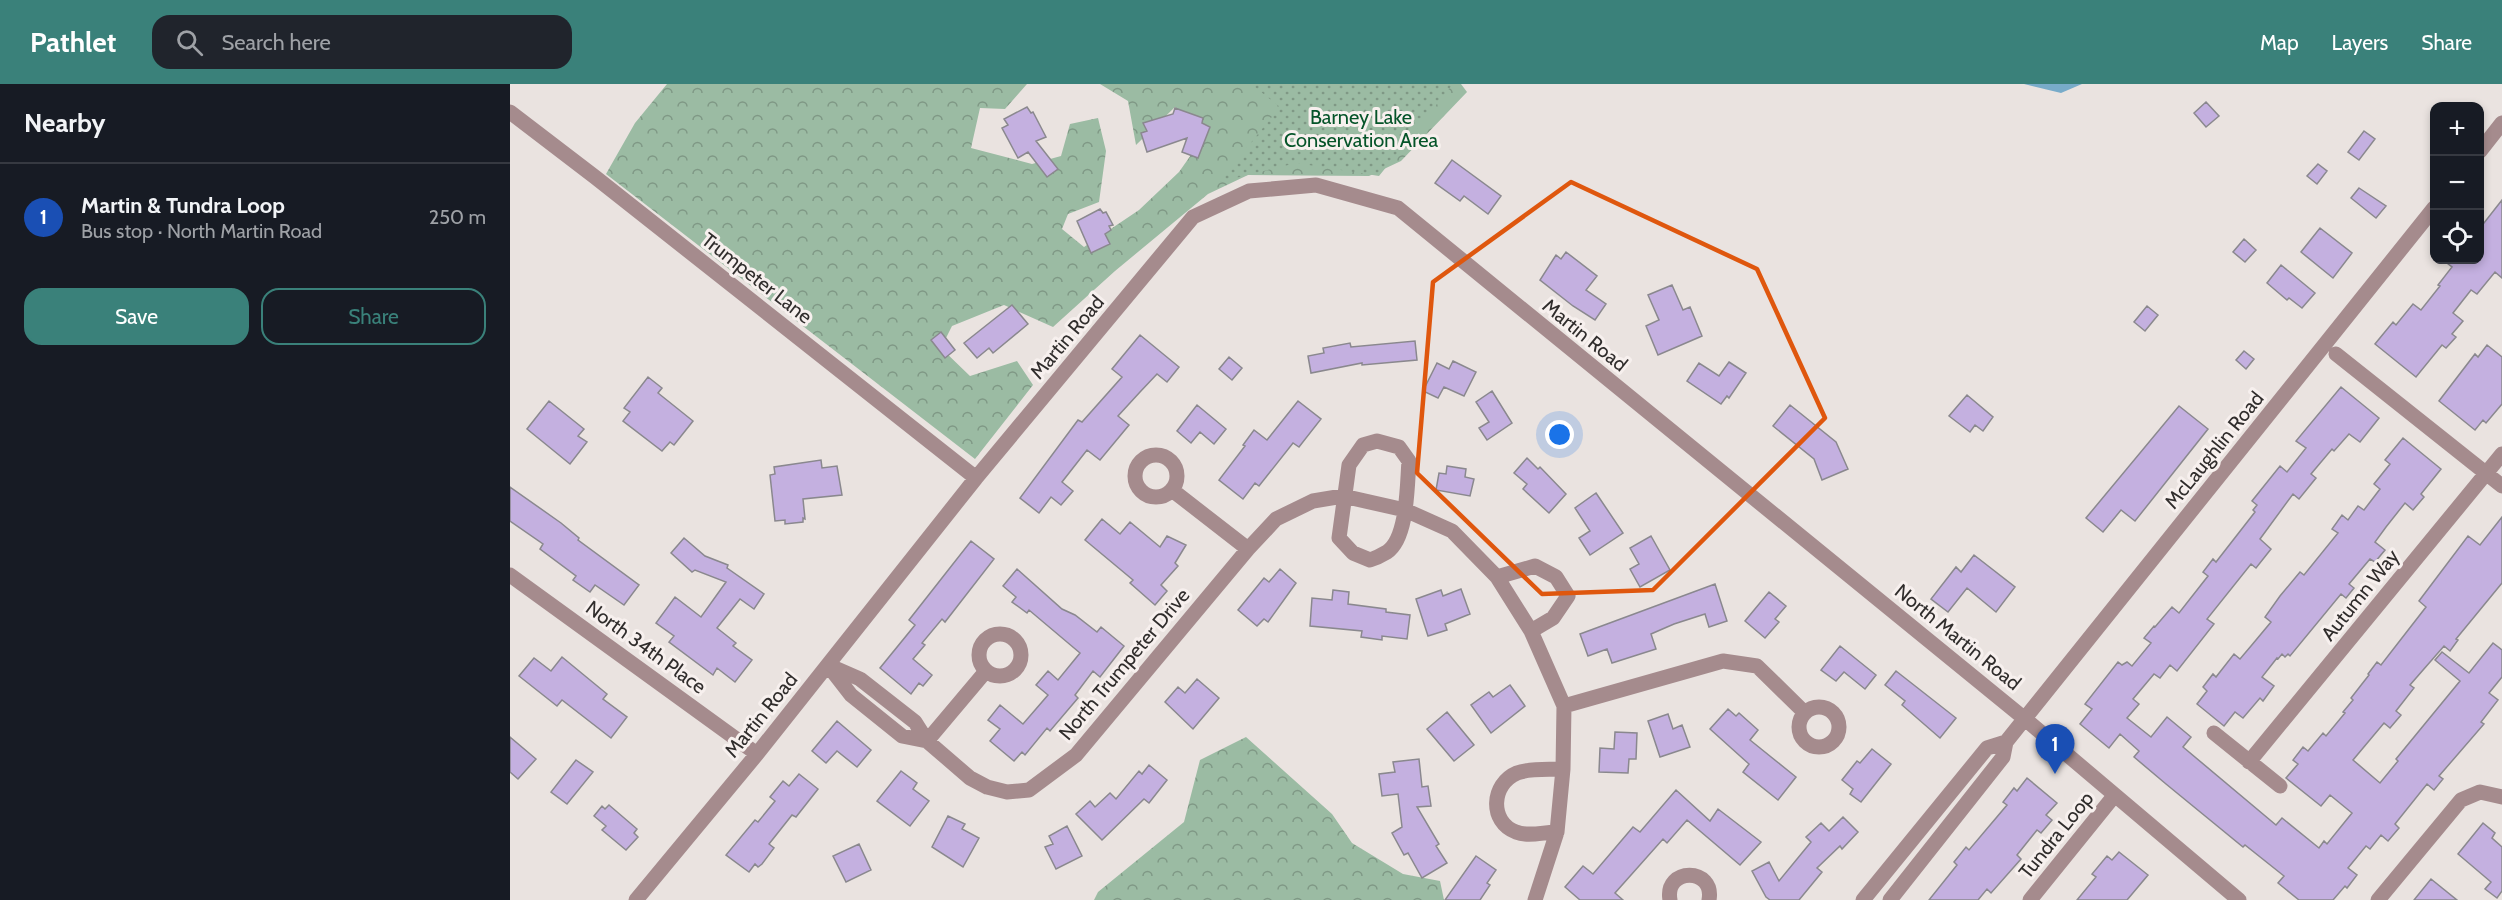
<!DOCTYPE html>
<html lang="en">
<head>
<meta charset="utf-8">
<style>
	body { margin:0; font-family:Cabin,sans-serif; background:#20242c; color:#f1f3f6 }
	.controls { position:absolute; right:18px; top:18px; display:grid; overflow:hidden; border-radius:12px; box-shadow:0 3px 9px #0003 }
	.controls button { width:54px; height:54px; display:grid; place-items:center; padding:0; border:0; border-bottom:2px solid #363941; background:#171b24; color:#f1f3f6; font:30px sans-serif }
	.you { position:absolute; left:1050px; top:351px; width:21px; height:21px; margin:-15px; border:4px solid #fff; border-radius:50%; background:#1a73e8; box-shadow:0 0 0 9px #1a73e833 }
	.badge { display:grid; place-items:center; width:39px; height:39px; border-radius:50%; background:#3a817a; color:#fff; font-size:20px; font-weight:700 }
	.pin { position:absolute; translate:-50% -50px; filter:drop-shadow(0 2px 3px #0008) }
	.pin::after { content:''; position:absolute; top:32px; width:21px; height:18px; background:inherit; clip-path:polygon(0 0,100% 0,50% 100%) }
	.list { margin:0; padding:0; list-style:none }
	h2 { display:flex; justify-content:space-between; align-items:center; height:78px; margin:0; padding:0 24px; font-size:26px }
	h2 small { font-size:20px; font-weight:400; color:#9ea1a6 }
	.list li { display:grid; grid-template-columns:39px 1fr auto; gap:18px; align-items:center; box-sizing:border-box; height:108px; padding:0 24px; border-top:2px solid #363941 }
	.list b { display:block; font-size:22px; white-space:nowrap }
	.list p { margin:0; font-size:20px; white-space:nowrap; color:#9ea1a6 }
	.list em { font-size:20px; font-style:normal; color:#9ea1a6 }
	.actions { display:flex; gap:12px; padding:18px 24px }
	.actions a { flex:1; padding:14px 0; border:2px solid #3a817a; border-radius:18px; text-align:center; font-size:21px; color:#3a817a }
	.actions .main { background:#3a817a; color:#fff }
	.icon { flex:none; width:33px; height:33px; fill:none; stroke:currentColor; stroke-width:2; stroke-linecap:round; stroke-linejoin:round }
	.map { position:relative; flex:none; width:1992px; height:816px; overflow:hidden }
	header { display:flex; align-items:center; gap:36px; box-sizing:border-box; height:84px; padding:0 30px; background:#3a817a; color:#fff }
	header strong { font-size:28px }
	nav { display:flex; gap:33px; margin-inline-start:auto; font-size:21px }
	.search { width:420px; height:54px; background:#20242c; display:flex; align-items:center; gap:15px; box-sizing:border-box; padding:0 21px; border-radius:18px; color:#9ea1a6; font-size:22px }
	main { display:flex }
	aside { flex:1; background:#171b24 }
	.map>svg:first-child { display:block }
	.forest { fill:url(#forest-crowns) }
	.park { fill:url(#park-dots) }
	.water { fill:url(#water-ripples) }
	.building { fill:#c4b0e0; stroke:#8a888e; stroke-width:1.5 }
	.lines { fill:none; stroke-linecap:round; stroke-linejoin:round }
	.minor { stroke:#a58b8d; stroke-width:15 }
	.marked { fill:none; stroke:#df570e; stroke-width:4.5; stroke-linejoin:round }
	.labels { text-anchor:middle; stroke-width:6; stroke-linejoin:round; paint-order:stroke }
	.park-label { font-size:20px; fill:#055429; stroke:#f7f0ee }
	.street-label { font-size:20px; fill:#302d2c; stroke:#f7f0ee }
</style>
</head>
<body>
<header>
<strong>Pathlet</strong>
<div class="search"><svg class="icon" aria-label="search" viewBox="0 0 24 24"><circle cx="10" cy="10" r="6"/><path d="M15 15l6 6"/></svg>Search here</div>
<nav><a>Map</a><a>Layers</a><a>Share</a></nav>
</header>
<main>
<aside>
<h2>Nearby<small></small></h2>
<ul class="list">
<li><span class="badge" style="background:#1a4fb4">1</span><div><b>Martin &amp; Tundra Loop</b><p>Bus stop · North Martin Road</p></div><em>250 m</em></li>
</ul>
<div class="actions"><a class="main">Save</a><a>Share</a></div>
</aside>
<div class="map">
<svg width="1992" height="816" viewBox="0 0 1992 816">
	<defs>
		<pattern id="forest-crowns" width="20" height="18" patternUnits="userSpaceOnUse" patternTransform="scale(1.5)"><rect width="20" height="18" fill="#9bbba3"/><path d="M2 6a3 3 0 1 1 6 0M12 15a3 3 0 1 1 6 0" fill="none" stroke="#7f9885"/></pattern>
		<pattern id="park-dots" width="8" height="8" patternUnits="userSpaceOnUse" patternTransform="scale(1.5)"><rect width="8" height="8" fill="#9bbba3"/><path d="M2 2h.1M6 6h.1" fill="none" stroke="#7f9885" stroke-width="1.8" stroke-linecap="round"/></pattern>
		<pattern id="water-ripples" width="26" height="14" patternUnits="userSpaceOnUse" patternTransform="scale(1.5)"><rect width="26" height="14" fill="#78abc9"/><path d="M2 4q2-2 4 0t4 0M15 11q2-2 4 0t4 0" fill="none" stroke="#638ca3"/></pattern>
	</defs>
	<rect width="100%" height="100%" fill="#eae3e0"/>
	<path class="forest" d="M157,0H517L495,25L470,24L461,64L522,80L551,72L560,40L588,34L596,67L589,118L558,130L552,145L574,163L629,126L669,88L695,51L665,23L626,61L618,17L590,0H951L957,8L891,77L859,92L738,91L698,110L605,187L543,243L494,221L442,242L431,264L460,292L507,277L523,301L465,375L96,90L125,39Z
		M736,653L822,730L842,759L893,790L930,797L934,816H584L588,808L674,738L690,676Z"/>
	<path class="park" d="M741,0H943L869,92L786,79L709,98L770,23Z"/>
	<path class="water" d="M1514,0H1572L1551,9Z"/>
	<path class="building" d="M1696,18L1709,32L1696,43L1684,29Z
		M517,23L521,29L523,28L536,53L526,57L548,85L537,93L518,68L508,74L492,44L498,41L494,35Z
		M665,24L693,34L692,39L700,43L688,74L672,68L677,54L637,68L631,49L637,47L633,39L663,30Z
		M1854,47L1865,55L1849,76L1838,68Z
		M942,76L991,112L978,130L954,112L950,117L925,99Z
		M1808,80L1817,87L1807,100L1797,92Z
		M1849,104L1876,122L1866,134L1841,114Z
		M1992,116V194L1985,188L1967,210L1961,206L1943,229L1953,237L1942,250L1946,253L1936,264L1932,261L1906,293L1865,260L1883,238L1886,241L1903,220L1911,226L1930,202L1928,201L1942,183L1933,176H1970V144Z
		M590,125L593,129L596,128L603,141L599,142L601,146L595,150L600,160L581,169L567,137Z
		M1810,144L1842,169L1823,194L1791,168Z
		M1734,155L1746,166L1735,178L1723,168Z
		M1056,168L1087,192L1076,206L1096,220L1085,236L1063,222L1030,196L1046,171L1051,175Z
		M1771,181L1805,209L1792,224L1779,214L1777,216L1757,199Z
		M1162,201L1173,226L1180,223L1192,252L1148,271L1136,242L1149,236L1138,211Z
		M502,221L518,240L483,269L479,264L467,274L454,259Z
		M1637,222L1648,231L1635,247L1624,238Z
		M431,248L445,266L435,274L421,256Z
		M630,251L669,283L657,298L647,290L630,308L608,332L619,341L590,376L577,366L552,398L563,407L551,421L541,413L529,429L510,414L568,336L572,338L612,293L602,285Z
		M905,257L907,276L852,281V279L801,289L798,272L814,269L813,264L840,259L841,263Z
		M1977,261L1992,273V320L1976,339L1973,336L1965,346L1929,317L1965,270L1968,273Z
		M1734,267L1744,275L1736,285L1726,276Z
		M719,273L732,284L722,296L709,285Z
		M943,277L966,288L954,312L934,303L928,314L913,307L927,279L939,285Z
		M1219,278L1236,289L1219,314L1217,312L1211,320L1177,297L1189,279L1209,292Z
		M138,293L152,304L148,309L183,337L164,361L160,358L152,367L113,337L120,328L114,324Z
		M1831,303L1869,334L1850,358L1839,350L1824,367L1822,365L1801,390L1806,394L1789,415L1783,410L1750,455L1761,465L1746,484L1741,480L1697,535L1704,540L1667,587L1660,581L1650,594L1644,590L1623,615L1629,620L1617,634L1641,653L1657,633L1681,653L1673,663L1766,741L1772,734L1809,764L1814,757L1817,760L1842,729L1820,711L1811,722L1776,694L1788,680L1783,676L1793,663L1798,667L1813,649L1816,652L1835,629L1833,628L1843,616L1841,614L1859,591L1858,590L1867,578L1871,581L1916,523L1909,517L1958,452L1970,461L1992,433V499L1946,555L1948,556L1940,567L1934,562L1900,601L1904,604L1886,627L1891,631L1880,644L1874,639L1843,676L1870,699L1888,677L1886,675L1950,597L1925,576L1932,568L1959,589L1983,559L1992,566V593L1979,609L1988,616L1971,638L1974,640L1929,692L1933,695L1924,706L1917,700L1885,740L1889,744L1878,757L1871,751L1860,765L1856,762L1838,784L1847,791L1837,804L1835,802L1823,816H1789L1768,799L1774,792L1735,761L1733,763L1656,700L1624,673L1629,667L1610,650L1599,664L1570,640L1582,625L1575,620L1608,578L1612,581L1617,578L1622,582L1641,559L1634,554L1644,542L1645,543L1662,523L1669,529L1698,492L1693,488L1703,475L1706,478L1745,428L1743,426L1747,421L1742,417L1770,382L1777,388L1796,364L1786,357Z
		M982,307L1002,339L977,356L969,344L979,338L966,318Z
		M1457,311L1483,333L1473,347L1465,341L1460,348L1439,332Z
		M39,317L74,345L68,352L77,358L60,380L17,345Z
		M788,317L811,335L789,363L783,359L749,402L745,399L733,415L709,396L735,362L733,361L744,346L757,356Z
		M687,321L716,345L704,360L690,348L681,359L667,347Z
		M1280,321L1326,358L1338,385L1312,396L1304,375L1263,342Z
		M1669,322L1698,345L1625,437L1611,426L1593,448L1576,434Z
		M1893,354L1931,385L1911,410L1914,413L1903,426L1895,419L1876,443L1865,458L1875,466L1865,478L1860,475L1839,500L1844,504L1836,514L1831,510L1780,572L1778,570L1775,573L1772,570L1768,575L1767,574L1752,593L1764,602L1753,617L1750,614L1733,634L1725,628L1714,642L1687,620L1697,607L1693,603L1703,590L1706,593L1724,570L1730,575L1741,562L1761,538L1755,533L1770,512L1790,488L1794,491L1828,449L1822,445L1832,431L1838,436L1848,422L1854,426L1870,405L1864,400L1880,380L1875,376Z
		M1017,374L1028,385L1030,383L1056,410L1039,429L1013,405L1017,400L1004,389Z
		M311,376L312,384L327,382L332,411L293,415L295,435L293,434V438L275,440V436L265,437L260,391L265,390L264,383Z
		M937,382L956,385L955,393L964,395L960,412L926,406L929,389L936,390Z
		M0,403L51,439L69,454L68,456L129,501L114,521L85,501L80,508L63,496L66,492L30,465L33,460L0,437Z
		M1086,409L1113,449L1080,471L1069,454L1080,447L1065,424Z
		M592,435L610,450L620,438L650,463L657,452L676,461L665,479L668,482L651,501L657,507L645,521L620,499L623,496L575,456Z
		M1141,452L1160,486L1130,503L1120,485L1129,480L1120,464Z
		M174,454L195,472L218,481L217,484L254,510L244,525L230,515L207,544L226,559L223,562L242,576L225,598L207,584L203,591L159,558L164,552L146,539L165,513L191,533L216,498L185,486L182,488L161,469Z
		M461,457L484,475L435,538L432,535L412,559L415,561L403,575L422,591L413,602L409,599L401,610L370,584L405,541L399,536Z
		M1464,471L1505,503L1486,528L1457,504L1438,528L1421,515L1446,483L1451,488Z
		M507,485L552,525L565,531L587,548L591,543L614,562L590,593L583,587L565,611L568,614L540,647L537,644L515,671L512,668L504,677L480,657L490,645L478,636L490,621L513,640L538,611L526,601L538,587L548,596L570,569L519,526L517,529L502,518L506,513L493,502Z
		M770,485L786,499L758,538L754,535L747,542L728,526L754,494L759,498Z
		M1205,500L1217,537L1199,543L1195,530L1164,540L1141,550L1146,565L1102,579L1097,565L1078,572L1070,550Z
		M951,505L960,530L935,540L937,546L918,552L906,515L931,506L933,512Z
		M823,506L839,508L838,520L876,525V528L900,531L897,555L872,552V556L851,553L852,547L800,542L802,514L822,516Z
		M1259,508L1276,522L1265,535L1269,538L1255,554L1235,537Z
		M1330,562L1366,591L1355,605L1334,588L1326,597L1311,586Z
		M52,573L97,610L93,615L117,633L101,654L52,616L47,622L9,592L24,574L41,587Z
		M1386,587L1446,634L1430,654L1392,621L1395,617L1375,601Z
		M687,595L709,614L683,645L655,618L668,603L675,609Z
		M1000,601L1015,622L981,649L961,621L979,608L983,613Z
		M1218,625L1226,632L1229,629L1248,646L1240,656L1286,693L1268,716L1233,688L1239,680L1200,645Z
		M937,628L964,661L944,677L917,645Z
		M1158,630L1163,645L1172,641L1180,663L1150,673L1138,637Z
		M327,637L361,666L347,683L327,667L316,679L302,667Z
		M1105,648L1127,649L1126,675H1119L1118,689L1089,688L1090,664L1104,665Z
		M0,653L26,675L8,695L0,688Z
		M1362,665L1381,680L1351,718L1340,710L1343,705L1332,696L1347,677L1350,679Z
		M909,675L912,703L918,702L921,722L907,723L929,760L926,762L937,779L912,794L898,769L894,771L882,749L892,743L888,710L872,712L869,690L885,688L883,678Z
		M66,676L83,688L57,720L41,708Z
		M639,681L657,696L639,719L634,715L592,756L566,730L580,717L585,723L600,709L606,715L629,687L632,690Z
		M391,687L407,699L403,705L419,717L400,742L367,717Z
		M289,690L308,705L286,733L282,731L259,760L264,764L252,780L248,783L245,780L239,788L216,771L245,736L248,738L265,717L260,713L273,697L279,702Z
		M1517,694L1547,719L1536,731L1542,736L1531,749L1527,746L1507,771L1511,775L1481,809L1477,805L1468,816H1419L1447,781L1444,778L1456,763L1459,766L1497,721L1493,718L1504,704L1507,707Z
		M1166,706L1200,737L1208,725L1251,758L1230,781L1177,736L1157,759L1153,755L1105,809L1113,816H1070L1055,803L1073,782L1083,790L1123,743L1130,748Z
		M99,721L127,745L124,749L128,753L116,766L92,746L96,742L84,732L92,722L95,725Z
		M438,732L455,740L452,745L469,754L453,783L422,763Z
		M1333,733L1348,748L1332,765L1330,762L1307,784L1312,788L1289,816H1260L1256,813L1242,787L1259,778L1269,797L1301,758L1296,753L1311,739L1319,747Z
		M1973,739L1985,749L1982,754L1992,763V807L1987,814L1975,805L1981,798L1948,770Z
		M557,742L572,772L546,785L535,763L543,760L539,752Z
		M349,760L361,786L336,798L323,772Z
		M1609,768L1638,791L1617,816H1567L1586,793L1582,790L1597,772L1602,776Z
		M966,772L986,786L977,799L980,801L970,816H935Z
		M1921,795L1947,816H1904Z"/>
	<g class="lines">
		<path class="minor" d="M0,28L85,93L466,394
			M1970,67L1992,39
			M1826,270L1992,402
			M867,357L889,363L899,377C897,400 898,454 877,468C872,471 866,474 860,476L843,469L829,454L839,381L853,361Z
			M625 392a21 21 0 1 1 42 0a21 21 0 1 1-42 0Z
			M662,406L738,465
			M0,491L247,670
			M987,493L1025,482L1046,493L1058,512L1043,534L1021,547
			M469 571a21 21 0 1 1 42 0a21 21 0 1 1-42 0Z
			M318,581L350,595L405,638L417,657L460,694L477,703L497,708L519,706L566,671L738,465L766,435L803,417L833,412L895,426L942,447L987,493L1021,547L1054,622L1053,685L1047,748L1025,816
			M320,584L341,611L392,652L417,657
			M1054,622L1213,577L1247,582L1295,629
			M1289 643a20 20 0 1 1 40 0a20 20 0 1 1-40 0Z
			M1704,649L1770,702
			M417,657L476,587
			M1739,678L1992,370
			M1047,748C1034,748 1018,753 1006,748C979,738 981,700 1007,689C1020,684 1039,686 1053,685
			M126,816L247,670L466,394L683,133L739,107L806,101L888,124L1515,635L1729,816
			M1160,816C1154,783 1205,783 1199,816
			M1353,816L1477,664L1496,658
			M1380,816L1493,673L1496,658L1924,124
			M1520,816L1604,712
			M1868,816L1951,716L1970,708L1992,713"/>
	</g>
	<path class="marked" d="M1061,98L1247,185L1315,334L1143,506L1032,510L907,389L923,198Z"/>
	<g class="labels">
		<g class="park-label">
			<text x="851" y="40">Barney Lake<tspan x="851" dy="23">Conservation Area</tspan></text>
		</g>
		<g class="street-label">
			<text transform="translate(247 194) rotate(38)" y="7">Trumpeter Lane</text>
			<text transform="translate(1075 251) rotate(39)" y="7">Martin Road</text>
			<text transform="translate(557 253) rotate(-50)" y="7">Martin Road</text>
			<text transform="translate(1704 366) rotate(-51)" y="7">McLaughlin Road</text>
			<text transform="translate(1850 511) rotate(-51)" y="7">Autumn Way</text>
			<text transform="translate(1448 553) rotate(39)" y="7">North Martin Road</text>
			<text transform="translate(136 563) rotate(36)" y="7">North 34th Place</text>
			<text transform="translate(614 580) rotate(-50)" y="7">North Trumpeter Drive</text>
			<text transform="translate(251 631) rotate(-51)" y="7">Martin Road</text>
			<text transform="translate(1546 751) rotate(-51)" y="7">Tundra Loop</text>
		</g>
	</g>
</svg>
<div class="controls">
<button>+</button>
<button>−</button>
<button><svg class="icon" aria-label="locate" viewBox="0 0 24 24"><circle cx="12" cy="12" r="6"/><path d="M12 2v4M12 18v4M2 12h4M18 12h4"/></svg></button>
</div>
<div class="you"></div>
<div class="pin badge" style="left:1545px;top:690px;background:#1a4fb4">1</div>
</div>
</main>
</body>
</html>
